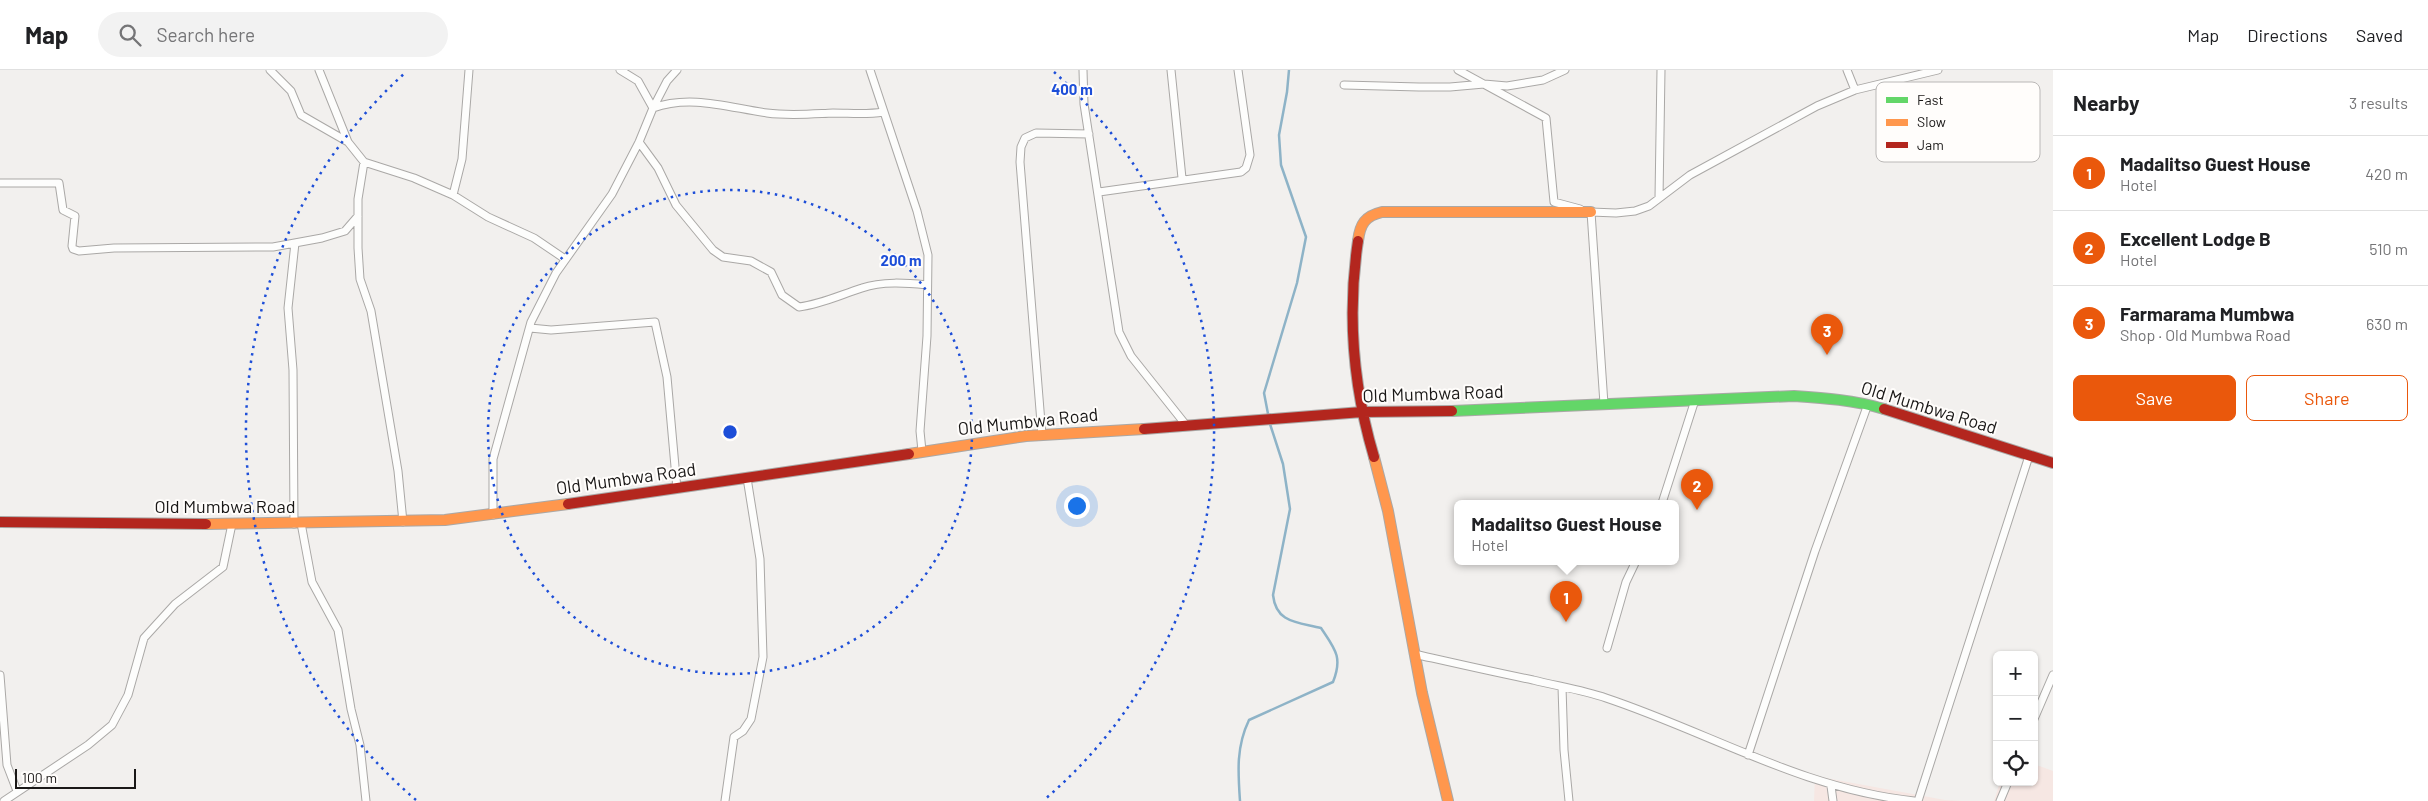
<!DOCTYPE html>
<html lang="en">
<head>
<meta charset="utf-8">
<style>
	body { margin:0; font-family:Barlow,sans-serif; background:#f2f2f2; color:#202124 }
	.controls { position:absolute; right:15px; bottom:15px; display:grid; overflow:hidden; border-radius:8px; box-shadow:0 1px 4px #0004 }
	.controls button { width:45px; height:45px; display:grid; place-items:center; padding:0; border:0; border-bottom:1px solid #e0e0e0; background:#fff; color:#202124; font:25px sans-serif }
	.scale { position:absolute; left:15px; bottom:12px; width:121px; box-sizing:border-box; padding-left:5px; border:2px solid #1a1817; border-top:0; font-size:14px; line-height:18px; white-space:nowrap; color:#1a1817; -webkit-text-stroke:4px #fffdfb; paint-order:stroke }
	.you { position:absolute; left:1076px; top:435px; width:18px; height:18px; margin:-12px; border:4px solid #fff; border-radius:50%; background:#1a73e8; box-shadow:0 0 0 8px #1a73e833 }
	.badge { display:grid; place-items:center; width:32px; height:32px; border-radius:50%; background:#ea580c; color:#fff; font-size:16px; font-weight:700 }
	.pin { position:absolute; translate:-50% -41px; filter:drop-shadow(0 1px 2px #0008) }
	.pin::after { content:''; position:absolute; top:26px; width:18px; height:15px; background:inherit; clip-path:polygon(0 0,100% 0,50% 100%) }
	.popup { position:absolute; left:1454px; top:430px; width:225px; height:65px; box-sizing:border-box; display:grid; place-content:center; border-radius:8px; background:#fff; filter:drop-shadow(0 1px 4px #0005); font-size:16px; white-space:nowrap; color:#757577 }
	.popup b { font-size:19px; color:#202124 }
	.popup::after { content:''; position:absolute; left:50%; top:100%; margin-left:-10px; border:10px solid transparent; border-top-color:#fff }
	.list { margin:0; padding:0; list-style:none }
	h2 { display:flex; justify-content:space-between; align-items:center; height:65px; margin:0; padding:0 20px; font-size:21px }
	h2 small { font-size:16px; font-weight:400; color:#757577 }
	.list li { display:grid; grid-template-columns:32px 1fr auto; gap:15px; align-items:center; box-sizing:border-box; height:75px; padding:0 20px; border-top:1px solid #e0e0e0 }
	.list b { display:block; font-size:19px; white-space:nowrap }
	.list p { margin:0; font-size:16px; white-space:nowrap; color:#757577 }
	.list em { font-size:16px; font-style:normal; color:#757577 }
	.actions { display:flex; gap:10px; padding:15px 20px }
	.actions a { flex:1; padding:11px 0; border:1px solid #ea580c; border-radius:8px; text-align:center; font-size:18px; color:#ea580c }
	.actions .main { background:#ea580c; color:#fff }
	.icon { flex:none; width:28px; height:28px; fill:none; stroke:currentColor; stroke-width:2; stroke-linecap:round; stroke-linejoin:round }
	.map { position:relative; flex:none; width:2053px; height:731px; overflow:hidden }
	header { display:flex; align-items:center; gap:30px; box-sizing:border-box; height:70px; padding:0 25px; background:#fff; border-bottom:1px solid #e0e0e0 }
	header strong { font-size:24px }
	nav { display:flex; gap:28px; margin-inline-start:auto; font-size:18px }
	.search { width:350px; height:45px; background:#f2f2f2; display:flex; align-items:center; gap:12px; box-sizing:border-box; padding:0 18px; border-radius:28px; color:#757577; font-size:19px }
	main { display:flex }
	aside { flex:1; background:#fff }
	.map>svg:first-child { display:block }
	.commercial { fill:#f6e7e3 }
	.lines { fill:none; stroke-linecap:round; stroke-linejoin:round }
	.stream { stroke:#8eb3c7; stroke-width:2.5 }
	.street-casing { stroke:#aaa8a6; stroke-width:9 }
	.fast-casing { stroke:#aaa8a6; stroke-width:12 }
	.slow-casing { stroke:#aaa8a6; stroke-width:12 }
	.jam-casing { stroke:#aaa8a6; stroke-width:12 }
	.street { stroke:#fdfdfc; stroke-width:7 }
	.fast { stroke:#63d668; stroke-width:10 }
	.slow { stroke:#ff974d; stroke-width:10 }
	.jam { stroke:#b3261e; stroke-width:10 }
	.ring { fill:none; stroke:#1d4ed8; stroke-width:2.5; stroke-dasharray:2.5 5 }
	.labels { text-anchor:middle; stroke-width:4; stroke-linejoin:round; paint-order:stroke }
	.street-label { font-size:18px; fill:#1a1817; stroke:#fffdfb }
	.key { fill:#fffdfb; stroke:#bab8b7; stroke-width:1 }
	.key-label { font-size:14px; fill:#1a1817 }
	.centre { fill:#1d4ed8; stroke:#fffdfb; stroke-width:2.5 }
	.ring-label { font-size:15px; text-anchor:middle; font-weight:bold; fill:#1d4ed8; stroke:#fffdfb; stroke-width:4; stroke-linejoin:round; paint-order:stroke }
</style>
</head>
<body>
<header>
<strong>Map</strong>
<div class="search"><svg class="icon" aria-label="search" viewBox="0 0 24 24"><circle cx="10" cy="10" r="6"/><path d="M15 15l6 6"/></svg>Search here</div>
<nav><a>Map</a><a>Directions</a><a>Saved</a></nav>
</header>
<main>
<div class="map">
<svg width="2053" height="731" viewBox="0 0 2053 731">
	<rect width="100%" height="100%" fill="#f2f0ee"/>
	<path class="commercial" d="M2034,694L2053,701V731H1994L2000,712H2034Z
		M1815,706L1945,730L1962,731H1814Z"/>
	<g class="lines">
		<path class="stream" d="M1269,349L1264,323L1297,213L1306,167L1281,95L1279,65L1287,22L1289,0
			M1240,731C1238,702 1236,677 1249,650L1333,612C1343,587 1335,579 1321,558C1297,552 1276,553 1273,525L1290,439L1283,394L1270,354"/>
		<defs>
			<path id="street" d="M270,0L291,21L301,45L348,72
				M319,0L348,72L364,92L414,108L453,125L488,147L534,168L565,189
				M620,0L638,11L653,38C691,24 730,38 767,43C789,46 811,44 833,43C850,43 866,45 883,42
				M870,0L917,141L928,185L927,266L920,361L922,381
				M1083,0L1084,34L1119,262L1131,286L1186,355
				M1171,0L1182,108
				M1458,0L1546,48L1554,132L1580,139
				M1847,0L1855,20
				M1344,15L1419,17H1450L1484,14L1507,16L1543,10L1565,0
				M639,72L658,98L676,135L713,180L723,187L751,191L771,202L782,225L799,237C822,234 840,225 862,218C882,211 907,213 927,215
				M364,92L358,129V178L360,209L371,241L398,401L403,452
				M0,113H59L63,140L75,146L72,176L73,179L79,181L114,178L273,177L322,168L345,161L358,146
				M1099,122L1241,102L1246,98L1250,85L1238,0
				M453,125L462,89L469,0
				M1659,128L1661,0
				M530,258L551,260L655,252L667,307L677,419
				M1604,334L1591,142L1616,143L1635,141L1649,136L1690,105L1817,36L1855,20L1938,0
				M1042,365L1020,92L1021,77L1025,68L1036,63L1089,64
				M1662,433L1695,330
				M493,445V389L531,252L556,203L612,124L639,72L653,38L667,11L677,0
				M301,453L312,512L338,560L351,639L360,675L366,731
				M294,454L293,300L288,238L295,173
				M1607,578L1626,512L1636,491
				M1414,584C1454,593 1493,602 1533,610C1557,616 1583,620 1606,628C1711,663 1802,719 1914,731
				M0,605L7,695L17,721
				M1562,617L1564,680L1569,731
				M2034,649L2053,605
				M1748,685L1815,481L1868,334
				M1831,716L1833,731
				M4,731L88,675L112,655L128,625L144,568L175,534L223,497L232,454
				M725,731L734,667L743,661L751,649L763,587L760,489L747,408
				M1918,731L2029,386
				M2000,731L2008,712"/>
			<path id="fast" d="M1452,341L1794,326C1824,328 1854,330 1884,339"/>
			<path id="slow" d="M1358,171C1360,154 1365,146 1382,142H1591
				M909,384L1026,366L1144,359
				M1374,387L1388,441L1422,623L1448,731
				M206,454L445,450L568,434"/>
			<path id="jam" d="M1358,171C1347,244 1353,316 1374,387
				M1884,339L2053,393
				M1144,359L1362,342L1452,341
				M568,434L909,384
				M0,452L206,454"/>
		</defs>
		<use href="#street" class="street-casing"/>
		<use href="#fast" class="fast-casing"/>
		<use href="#slow" class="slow-casing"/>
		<use href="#jam" class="jam-casing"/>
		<use href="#street" class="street"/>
		<use href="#fast" class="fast"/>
		<use href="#slow" class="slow"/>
		<use href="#jam" class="jam"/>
	</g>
	<g class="ring">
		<circle cx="730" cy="362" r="242"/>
		<path d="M416 730A484 484 0 0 1 406 2M1054 2A484 484 0 0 1 1044 730"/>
	</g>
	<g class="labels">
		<g class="street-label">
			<text transform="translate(1433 324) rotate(-2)" y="6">Old Mumbwa Road</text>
			<text transform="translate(1929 338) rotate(17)" y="6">Old Mumbwa Road</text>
			<text transform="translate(1028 352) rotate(-6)" y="6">Old Mumbwa Road</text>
			<text transform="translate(626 409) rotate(-8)" y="6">Old Mumbwa Road</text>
			<text x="225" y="443">Old Mumbwa Road</text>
		</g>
	</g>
	<rect x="1876" y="12" width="164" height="80" rx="8" class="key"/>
	<rect x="1886" y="27" width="22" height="6" fill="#63d668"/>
	<rect x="1886" y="49" width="22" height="7" fill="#ff974d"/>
	<rect x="1886" y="72" width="22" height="6" fill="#b3261e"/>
	<g class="key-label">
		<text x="1917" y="35">Fast</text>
		<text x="1917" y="57">Slow</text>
		<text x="1917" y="80">Jam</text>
	</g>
	<circle cx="730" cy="362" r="8" class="centre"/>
	<g class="ring-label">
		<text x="1072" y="25">400 m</text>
		<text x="901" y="196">200 m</text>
	</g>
</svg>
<div class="controls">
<button>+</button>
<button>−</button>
<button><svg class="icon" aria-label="locate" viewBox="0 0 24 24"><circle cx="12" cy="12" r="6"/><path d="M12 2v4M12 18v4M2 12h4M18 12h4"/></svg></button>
</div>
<div class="scale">100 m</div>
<div class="you"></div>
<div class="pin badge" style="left:1566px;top:552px">1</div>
<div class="popup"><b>Madalitso Guest House</b>Hotel</div>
<div class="pin badge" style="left:1697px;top:440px">2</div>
<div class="pin badge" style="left:1827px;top:285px">3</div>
</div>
<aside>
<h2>Nearby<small>3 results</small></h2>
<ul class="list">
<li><span class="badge">1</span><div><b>Madalitso Guest House</b><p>Hotel</p></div><em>420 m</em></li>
<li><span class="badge">2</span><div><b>Excellent Lodge B</b><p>Hotel</p></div><em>510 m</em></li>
<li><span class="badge">3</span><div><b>Farmarama Mumbwa</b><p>Shop · Old Mumbwa Road</p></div><em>630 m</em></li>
</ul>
<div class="actions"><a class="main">Save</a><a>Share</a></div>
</aside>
</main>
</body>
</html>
